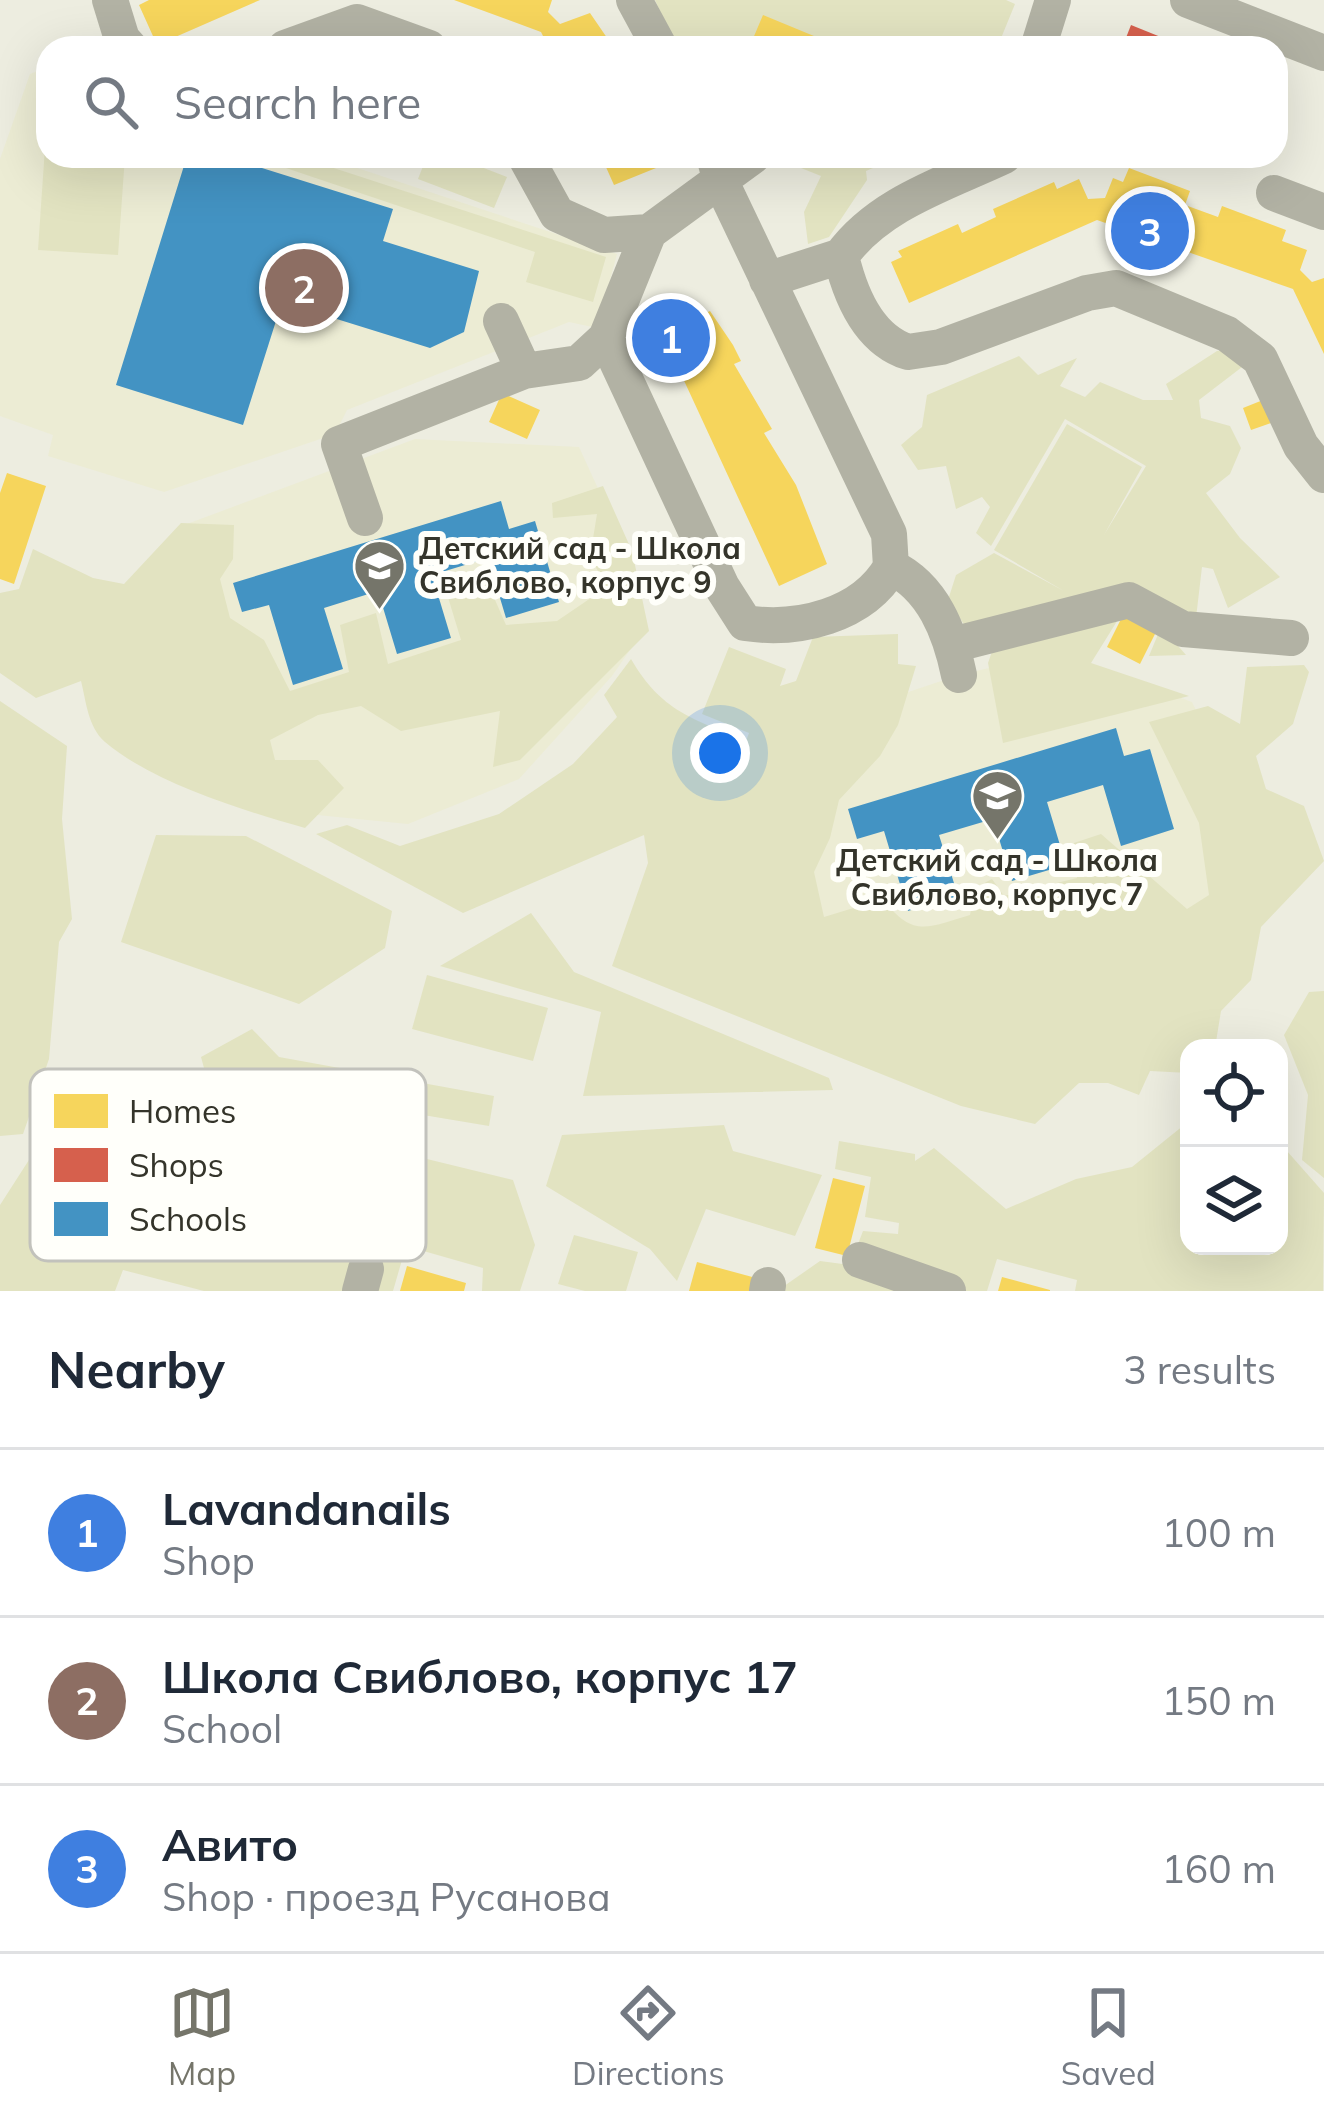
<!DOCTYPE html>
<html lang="en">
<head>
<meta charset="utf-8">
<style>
	body { margin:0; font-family:Mulish,sans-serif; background:#f6f6f7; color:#1f2937 }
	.controls { position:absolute; right:36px; bottom:36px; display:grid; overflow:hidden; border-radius:24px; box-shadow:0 12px 48px #0002 }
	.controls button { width:108px; height:108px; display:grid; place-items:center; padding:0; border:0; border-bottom:3px solid #e0e1e3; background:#fff; color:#1f2937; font:60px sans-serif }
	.you { position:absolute; left:720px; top:753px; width:42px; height:42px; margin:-30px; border:9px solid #fff; border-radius:50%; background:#1a73e8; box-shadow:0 0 0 18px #1a73e833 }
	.badge { display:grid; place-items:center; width:78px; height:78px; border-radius:50%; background:#75756a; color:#fff; font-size:39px; font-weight:700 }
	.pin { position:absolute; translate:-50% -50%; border:6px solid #fff; box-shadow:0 3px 12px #0006 }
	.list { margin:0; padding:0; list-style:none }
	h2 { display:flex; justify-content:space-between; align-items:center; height:156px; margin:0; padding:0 48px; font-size:51px }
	h2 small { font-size:39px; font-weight:400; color:#747a83 }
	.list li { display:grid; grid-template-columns:78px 1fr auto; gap:36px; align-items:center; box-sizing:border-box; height:168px; padding:0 48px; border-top:3px solid #e0e1e3 }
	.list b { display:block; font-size:45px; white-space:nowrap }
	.list p { margin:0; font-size:39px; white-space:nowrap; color:#747a83 }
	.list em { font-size:39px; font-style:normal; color:#747a83 }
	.icon { flex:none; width:66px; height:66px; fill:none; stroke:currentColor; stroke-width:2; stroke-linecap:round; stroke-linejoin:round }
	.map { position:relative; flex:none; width:1324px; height:1291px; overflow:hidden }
	.search { position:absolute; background:#fff; box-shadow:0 12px 48px #0002; left:36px; right:36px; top:36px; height:132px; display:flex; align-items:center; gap:30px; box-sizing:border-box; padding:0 42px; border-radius:36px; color:#747a83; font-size:45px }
	.sheet { height:660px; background:#fff }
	nav { display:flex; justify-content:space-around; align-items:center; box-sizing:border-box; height:168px; border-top:3px solid #e0e1e3; background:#fff; font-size:33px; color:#747a83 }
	nav a { display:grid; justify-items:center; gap:6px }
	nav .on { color:#75756a }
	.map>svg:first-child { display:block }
	.built { fill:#ececd4 }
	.green { fill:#e2e3c1 }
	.homes { fill:#f6d55c }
	.shops { fill:#d6604d }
	.schools { fill:#4393c3 }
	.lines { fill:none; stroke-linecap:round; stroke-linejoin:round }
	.minor { stroke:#b2b2a4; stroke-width:36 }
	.labels { text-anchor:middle; stroke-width:12; stroke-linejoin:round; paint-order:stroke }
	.poi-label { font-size:30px; font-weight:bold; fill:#34342a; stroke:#fffffa; text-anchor:start }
	.key { fill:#fffffa; stroke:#c2c2bc; stroke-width:3 }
	.key-label { font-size:33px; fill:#34342a }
</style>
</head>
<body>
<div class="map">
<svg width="1324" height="1291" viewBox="0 0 1324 1291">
	<rect width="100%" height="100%" fill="#edede0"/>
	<path class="built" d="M48,67V156H321L617,254L597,328L569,322L347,410L335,434L164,492L48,456L53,435L0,416V159L30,74Z
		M415,439L579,447L618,532L639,637L612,676L519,779L408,824L287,812L187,524Z
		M1054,653L1192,702L1229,777L1224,954L832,967L758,830L825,720L959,675Z"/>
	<path class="green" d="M655,0H1006L1015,4L997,48H676Z
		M45,147L48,156H125L118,255L38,250Z
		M250,156H297L606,257L593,302L526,282L535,252Z
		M427,156H453L507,177L494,208L418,179Z
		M771,156H901L866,171L867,180L829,237L808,244L804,212L821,176Z
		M1235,349L1246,364L1199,400L1201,418L1230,426L1241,448L1230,474L1206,493L1240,538L1280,577L1228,608L1213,569L1202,567L1196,618L1172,639L1186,655L1149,656L1161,627L1124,610L1091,663L1189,696L1003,743L988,663L997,637L965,626L948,600L956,575L994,553L1064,591L994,550L1067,424L1142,467L1104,535L1146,466L1065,419L991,546L976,533L990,507L982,497L956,509L946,466L918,470L901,445L922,427L927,395L1019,356L1038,375L1077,358L1060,386L1085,397L1100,382L1143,400H1173L1166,384L1217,351Z
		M603,486L632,551L649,631L520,760L493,767L500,711L401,731L361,706L318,715L270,740L275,760H318L344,788L305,828C245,811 153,783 105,742C88,727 86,701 81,681L36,698L0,673V593L19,589L33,549L93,578L124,584L181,523L234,525L233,559L220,579L230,618L264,640L290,691L349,672L340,625L376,613L388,664L461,640L447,594L485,577L506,625L557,621L607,587L590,557L597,514L553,518L552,503Z
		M898,634V664L916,666L898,725L880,756L839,800L830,838L814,872L824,917L883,899C913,939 928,927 970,915L975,888L992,879L1004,896L1077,878L1071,844L1101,834L1187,909L1209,895L1199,823L1149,722L1208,706L1240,724L1247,667L1304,665L1309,672L1293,724L1256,756L1266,789L1304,806L1324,861L1261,927L1251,980L1221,1011L1215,1048H1189V1073L1150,1071L1139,1095L1108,1083H1079L1035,1124L961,1106L612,966L648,863L644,835L463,913L316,834L347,825L400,846L499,814L573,764L617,717L604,695L631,659C662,712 692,718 746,741L749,733L702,714L729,647L786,669L780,686L796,681L813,637Z
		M0,701L67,746L62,819L72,919L59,942L49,1059L23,1134L0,1136Z
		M156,835L246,836L392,911L385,948L299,1004L121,942Z
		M531,913L574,972L829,1078L833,1090L583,1096L601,1012L440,966Z
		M427,975L548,1008L533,1061L412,1029Z
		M1324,991V1178L1302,1160L1308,1095L1284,1035L1309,992Z
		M252,1029L279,1057L494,1096L489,1126L207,1079L201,1057Z
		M237,1118L265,1186L312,1203L353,1141L513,1180L535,1245L520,1291H482L483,1268L406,1246L393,1291H204L123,1270L115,1291H0V1205L45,1135L70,1126L164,1127Z
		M1189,1121V1246H1279V1142L1324,1193L1323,1291H1075L1077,1280L997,1259L987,1291H777L820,1261L850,1265L863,1231L898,1234L899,1223L865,1217L871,1177L835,1169L839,1141L915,1154V1161L934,1148L1006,1209L1076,1179L1132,1167Z
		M724,1125L733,1151L822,1175L795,1236L706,1209L677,1281L650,1249L546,1186L562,1135Z
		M574,1235L638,1252L626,1291H585L558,1284Z"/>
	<path class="homes" d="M149,0H260L157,45L139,5Z
		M454,0H552L548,12L560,24L590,13L614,48H549L541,32Z
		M763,15L843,48H749Z
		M601,156H657L661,166L614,185Z
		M1129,168L1190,191L1185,205L1218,217L1222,206L1286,230L1282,241L1307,250L1300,270L1312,282L1324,278V354L1293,289L1097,220L909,303L891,262L902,257L898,251L958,224L962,233L996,217L993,209L1054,182L1057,189L1079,179L1088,199L1105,198L1113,178L1123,182Z
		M710,311L733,345L741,361L734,364L772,429L764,433L796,485L827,564L779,586L662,333Z
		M502,393L540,410L527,439L489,422Z
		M1263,400L1271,423L1251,430L1243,408Z
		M7,473L46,486L14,584L0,579V493Z
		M1124,613L1157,630L1140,664L1107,647Z
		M833,1178L865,1186L847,1256L815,1248Z
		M697,1262L756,1278L752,1291H689Z
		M407,1266L466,1283L464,1291H400Z
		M1002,1277L1050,1290V1291H998Z"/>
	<path class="shops" d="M1131,25L1188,48H1122Z"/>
	<path class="schools" d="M187,156H224L393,209L383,241L479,271L464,332L430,348L282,302L243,425L116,385Z
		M501,501L509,529L535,521L559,602L506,618L488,558L432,575L451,638L397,654L378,591L324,608L343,669L293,685L269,605L242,612L233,583Z
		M1116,728L1124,756L1150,749L1174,829L1121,846L1103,785L1047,802L1066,865L1012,881L993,819L939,835L958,896L908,911L884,831L857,839L848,809Z"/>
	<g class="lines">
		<path class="minor" d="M110,0L122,39L130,48
			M634,0L660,48
			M1188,0L1324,53
			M285,48L357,22L429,48
			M1038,48L1053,0
			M525,156L557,214L604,235L649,232L753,156
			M714,156L721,182L889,534L891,567C933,587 950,632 959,675
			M1004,156C947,183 879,203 841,256C850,294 868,339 908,352L941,347L1087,293L1116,288L1227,334L1260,359L1301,446L1324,475
			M1274,193L1324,212
			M767,280L841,256
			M501,321L524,371
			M606,338L722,587L745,623C798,631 863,616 891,567
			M365,518L339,444L524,371L579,363L606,338L649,232
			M952,645L1129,600L1183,629L1291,638
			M860,1260L948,1291
			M360,1291L366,1269
			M767,1291L768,1285"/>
	</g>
	<defs>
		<symbol id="school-pin" viewBox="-11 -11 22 30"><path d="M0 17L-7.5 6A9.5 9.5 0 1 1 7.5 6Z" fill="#75756a" stroke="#fffffa"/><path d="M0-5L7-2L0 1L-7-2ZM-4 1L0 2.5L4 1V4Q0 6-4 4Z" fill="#fff"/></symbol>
	</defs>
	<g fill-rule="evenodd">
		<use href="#school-pin" x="350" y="536" width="59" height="81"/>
		<use href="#school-pin" x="968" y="766" width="59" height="81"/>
	</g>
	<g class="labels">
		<g class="poi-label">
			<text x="419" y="559">Детский сад - Школа<tspan x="419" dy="34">Свиблово, корпус 9</tspan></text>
			<text x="997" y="871" text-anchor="middle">Детский сад - Школа<tspan x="997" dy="34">Свиблово, корпус 7</tspan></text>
		</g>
	</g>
	<rect x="30" y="1069" width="396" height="192" rx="18" class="key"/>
	<rect x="54" y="1094" width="54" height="34" fill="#f6d55c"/>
	<rect x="54" y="1148" width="54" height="34" fill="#d6604d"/>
	<rect x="54" y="1202" width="54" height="34" fill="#4393c3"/>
	<g class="key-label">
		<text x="129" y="1123">Homes</text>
		<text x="129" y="1177">Shops</text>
		<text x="129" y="1231">Schools</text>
	</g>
</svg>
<div class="controls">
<button><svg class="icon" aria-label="locate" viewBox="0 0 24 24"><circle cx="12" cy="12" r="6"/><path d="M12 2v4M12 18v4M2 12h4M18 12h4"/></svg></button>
<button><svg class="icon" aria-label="layers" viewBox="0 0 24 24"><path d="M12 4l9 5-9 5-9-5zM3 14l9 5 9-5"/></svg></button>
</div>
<div class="you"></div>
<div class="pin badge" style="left:671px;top:338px;background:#3f7fe0">1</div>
<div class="pin badge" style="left:304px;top:288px;background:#8d6e63">2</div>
<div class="pin badge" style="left:1150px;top:231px;background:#3f7fe0">3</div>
<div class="search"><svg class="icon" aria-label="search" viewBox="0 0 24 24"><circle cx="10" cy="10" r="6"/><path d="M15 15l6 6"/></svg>Search here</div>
</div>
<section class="sheet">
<h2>Nearby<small>3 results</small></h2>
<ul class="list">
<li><span class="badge" style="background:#3f7fe0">1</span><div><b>Lavandanails</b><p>Shop</p></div><em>100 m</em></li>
<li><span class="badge" style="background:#8d6e63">2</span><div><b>Школа Свиблово, корпус 17</b><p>School</p></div><em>150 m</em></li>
<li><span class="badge" style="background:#3f7fe0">3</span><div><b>Авито</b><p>Shop · проезд Русанова</p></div><em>160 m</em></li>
</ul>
</section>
<nav>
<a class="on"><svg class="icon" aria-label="map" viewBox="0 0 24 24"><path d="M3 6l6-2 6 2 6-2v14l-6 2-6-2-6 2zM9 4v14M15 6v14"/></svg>Map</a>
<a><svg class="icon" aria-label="directions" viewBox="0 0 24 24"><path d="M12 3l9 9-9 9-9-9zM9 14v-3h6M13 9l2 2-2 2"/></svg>Directions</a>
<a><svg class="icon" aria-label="saved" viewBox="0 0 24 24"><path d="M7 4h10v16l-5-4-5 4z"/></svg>Saved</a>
</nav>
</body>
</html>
